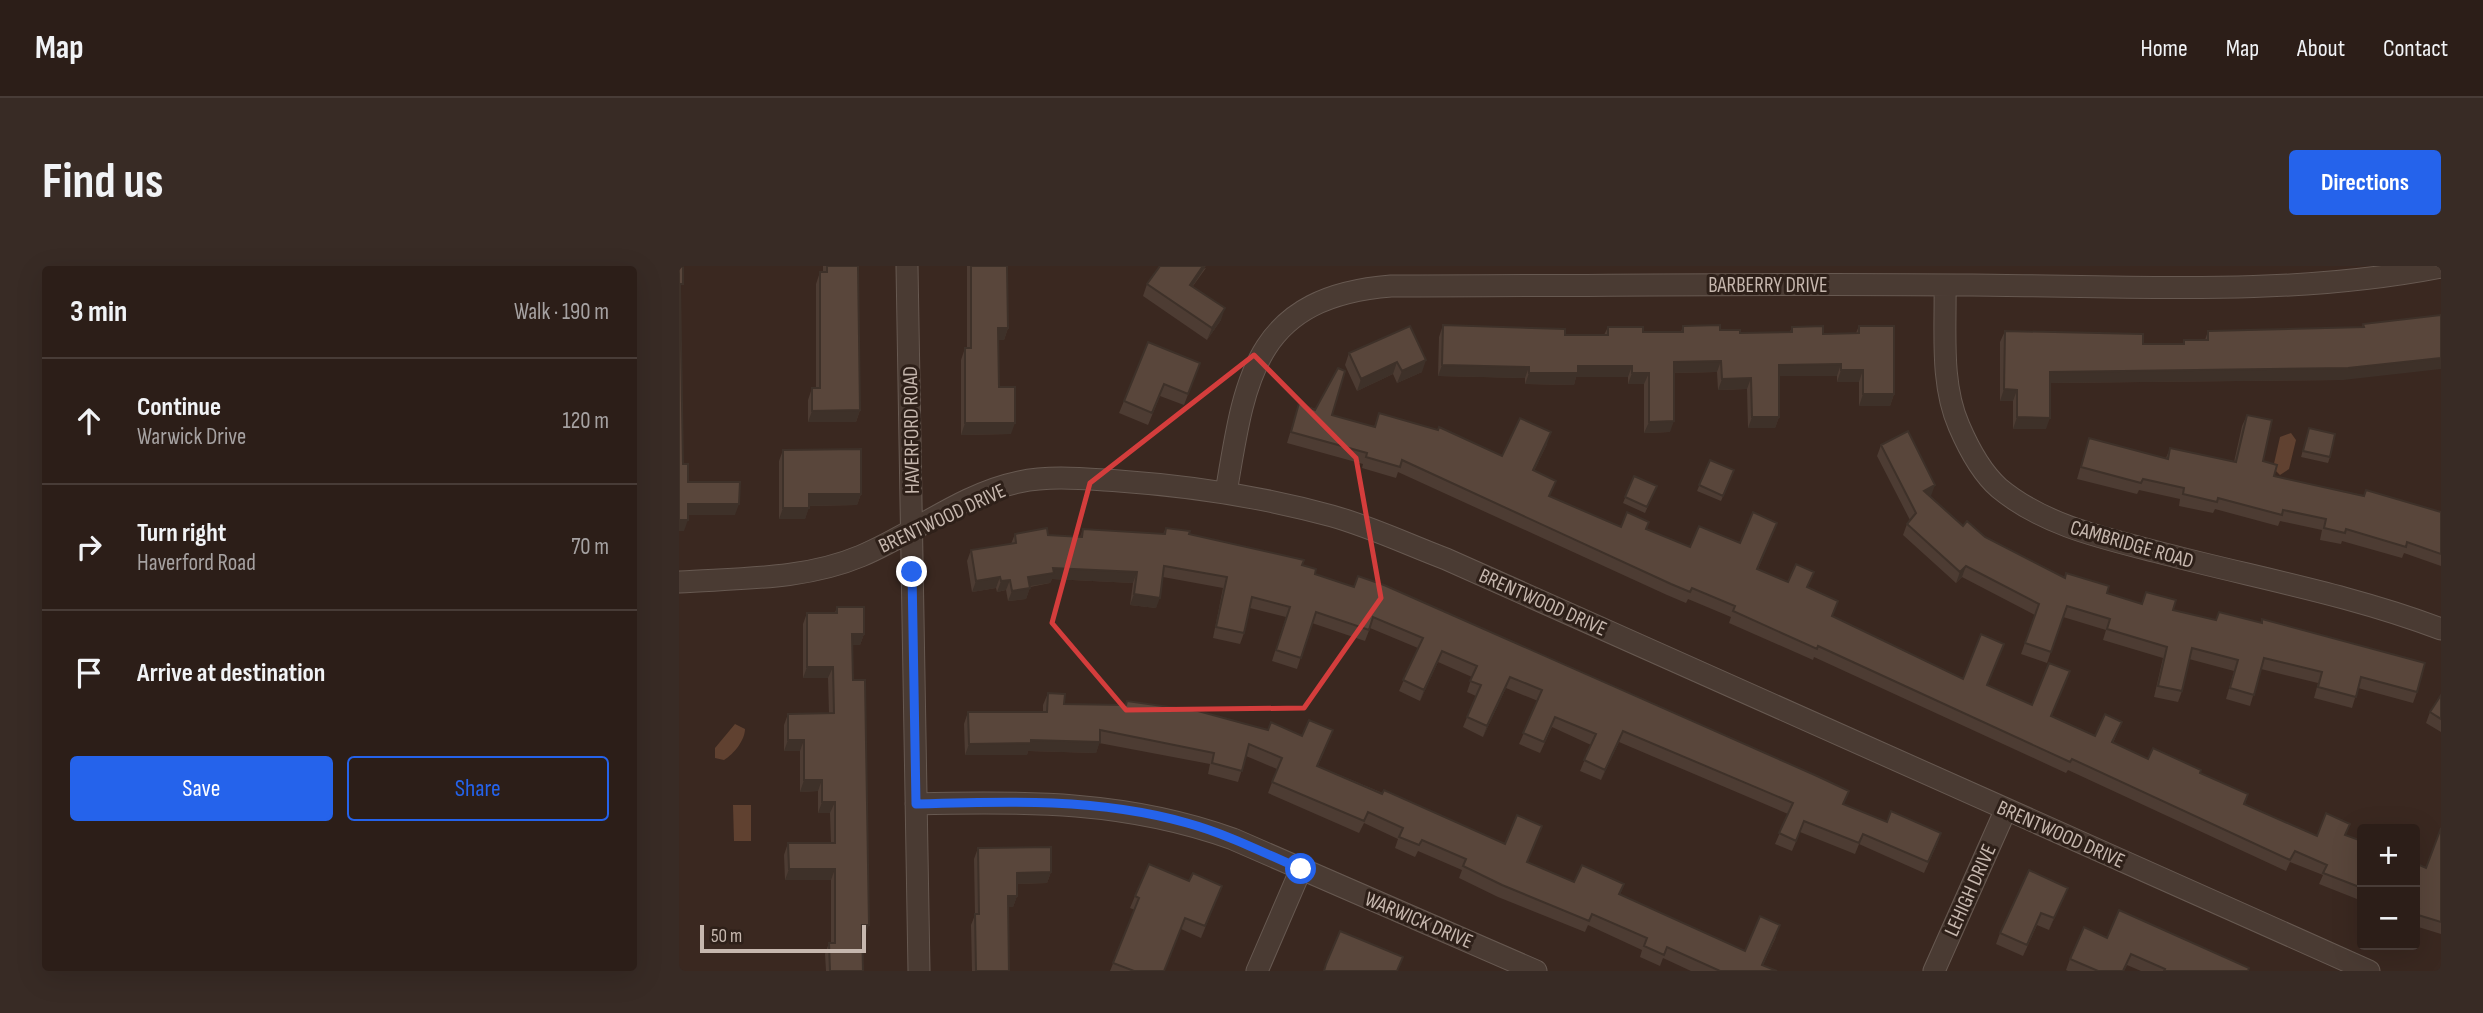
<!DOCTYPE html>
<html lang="en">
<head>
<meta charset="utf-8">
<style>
	body { margin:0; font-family:"Sofia Sans Condensed",sans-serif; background:#382b25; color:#f1f3f6 }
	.controls { position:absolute; right:21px; bottom:21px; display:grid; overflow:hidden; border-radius:7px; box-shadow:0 7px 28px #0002 }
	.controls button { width:63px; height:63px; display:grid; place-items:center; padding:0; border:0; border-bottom:2px solid #483c37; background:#2c1e18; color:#f1f3f6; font:35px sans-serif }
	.scale { position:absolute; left:21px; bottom:18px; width:166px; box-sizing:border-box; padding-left:7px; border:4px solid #c6b7ae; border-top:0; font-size:19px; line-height:24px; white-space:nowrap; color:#c6b7ae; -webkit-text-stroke:5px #2e2019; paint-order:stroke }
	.stop { position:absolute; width:21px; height:21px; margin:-16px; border:5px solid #2563eb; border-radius:50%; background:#fff }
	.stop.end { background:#2563eb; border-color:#fff; box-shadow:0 2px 7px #0008 }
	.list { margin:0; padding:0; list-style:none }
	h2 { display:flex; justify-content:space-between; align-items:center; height:91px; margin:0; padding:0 28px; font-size:30px }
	h2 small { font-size:23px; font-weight:400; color:#a6a2a2 }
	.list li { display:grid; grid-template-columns:46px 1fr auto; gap:21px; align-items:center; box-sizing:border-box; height:126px; padding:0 28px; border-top:2px solid #483c37 }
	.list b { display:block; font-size:26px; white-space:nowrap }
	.list p { margin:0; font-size:23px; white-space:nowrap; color:#a6a2a2 }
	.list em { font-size:23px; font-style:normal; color:#a6a2a2 }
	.actions { display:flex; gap:14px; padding:21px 28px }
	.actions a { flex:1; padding:16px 0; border:2px solid #2563eb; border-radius:7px; text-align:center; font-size:24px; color:#2563eb }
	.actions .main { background:#2563eb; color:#fff }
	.icon { flex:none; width:38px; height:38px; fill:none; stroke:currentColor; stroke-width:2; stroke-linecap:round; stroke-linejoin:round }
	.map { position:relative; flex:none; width:1762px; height:705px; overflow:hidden; border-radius:7px }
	header { display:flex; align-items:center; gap:42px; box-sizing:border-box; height:98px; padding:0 35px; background:#2c1e18; border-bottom:2px solid #483c37 }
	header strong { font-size:33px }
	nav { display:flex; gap:38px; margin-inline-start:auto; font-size:24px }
	.intro { display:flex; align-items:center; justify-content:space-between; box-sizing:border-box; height:168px; padding:0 42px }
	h1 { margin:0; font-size:49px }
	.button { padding:18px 32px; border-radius:7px; background:#2563eb; color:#fff; font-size:24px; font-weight:700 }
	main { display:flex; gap:42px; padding:0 42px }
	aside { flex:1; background:#2c1e18; border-radius:7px; box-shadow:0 7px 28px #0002 }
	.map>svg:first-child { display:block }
	.water { fill:#604130 }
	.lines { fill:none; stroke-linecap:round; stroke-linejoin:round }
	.minor-casing { stroke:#675951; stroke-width:23 }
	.minor { stroke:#4a3b33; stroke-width:21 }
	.wall { fill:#4d3c33 }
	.shaded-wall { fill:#3e3129 }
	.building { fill:#59463b; stroke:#3e3129; stroke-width:2 }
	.route { stroke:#2563eb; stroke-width:9 }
	.marked { fill:none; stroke:#d43d3c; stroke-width:5; stroke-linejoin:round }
	.labels { text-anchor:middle; stroke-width:6; stroke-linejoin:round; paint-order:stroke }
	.street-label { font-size:21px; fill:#c6b7ae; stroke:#2e2019 }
</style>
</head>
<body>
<header>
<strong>Map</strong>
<nav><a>Home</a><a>Map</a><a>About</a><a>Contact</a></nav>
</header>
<div class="intro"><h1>Find us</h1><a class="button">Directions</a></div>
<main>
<aside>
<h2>3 min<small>Walk · 190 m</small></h2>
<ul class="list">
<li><svg class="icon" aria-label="ahead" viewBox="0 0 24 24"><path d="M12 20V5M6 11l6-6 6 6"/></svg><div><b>Continue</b><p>Warwick Drive</p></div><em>120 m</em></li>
<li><svg class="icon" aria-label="right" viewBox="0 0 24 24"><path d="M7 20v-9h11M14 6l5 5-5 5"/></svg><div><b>Turn right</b><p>Haverford Road</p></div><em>70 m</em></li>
<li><svg class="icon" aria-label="arrive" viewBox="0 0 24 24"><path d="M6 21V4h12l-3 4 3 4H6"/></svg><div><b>Arrive at destination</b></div></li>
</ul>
<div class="actions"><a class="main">Save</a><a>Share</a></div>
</aside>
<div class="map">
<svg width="1762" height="705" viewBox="0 0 1762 705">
	<rect width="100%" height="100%" fill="#3a2820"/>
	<path class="water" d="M1612,167L1617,174L1610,203L1601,209L1594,202L1601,171Z
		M56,458L66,463C66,474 55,488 45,494L36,492V482Z
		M54,539H72V575H55Z"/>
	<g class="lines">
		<defs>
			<path id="minor" d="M228,0L240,705
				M1266,19C1267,64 1261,117 1280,160C1289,181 1303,207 1320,222C1367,261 1429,273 1486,288C1578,312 1673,329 1762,363
				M547,227C566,112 575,31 712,20C906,20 1099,17 1293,19C1450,20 1608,31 1762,1
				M0,316C61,312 125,314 182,290C235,268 282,228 340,216C372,209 407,213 440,215C511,220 584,231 653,250C692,261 730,279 767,293L1690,705
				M237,538C347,535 449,535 554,573L857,705
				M578,705L622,603
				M1255,705L1327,543"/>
		</defs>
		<use href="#minor" class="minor-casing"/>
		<use href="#minor" class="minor"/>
	</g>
	<path class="wall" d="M144,0H179L181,144L177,156H129V134L133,122H137V18L141,6H144Z
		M288,0H328L329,62L325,74H319L320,121L332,168L282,169V94L286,82H288Z
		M527,2L514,20L542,54L528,74L464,30L468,18Z
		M1762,49L1664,114L1371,117L1367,163H1334V135H1321V76L1326,65L1464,78H1504L1505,74H1526L1529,65L1683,61L1684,58Z
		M764,59L886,69H925L929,61L964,66H1002L1004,60L1061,67L1111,66L1113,61L1144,68L1177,67L1180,60L1215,128L1211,140H1180V116H1158V110H1100V151L1096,162H1069L1068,123L1039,124L1038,106L995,107L991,166L965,167V118H949V111H897L895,119L846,118V112L759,110L760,71Z
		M731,60L743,106L718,117L714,108L678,125L666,99L670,87Z
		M521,97L505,139L481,130L469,159L440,147L445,135Z
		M620,137L653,149L695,161L700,147L823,190L868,178L855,205L871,230L942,261L967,263L1011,281L1061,277L1098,257L1079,303L1109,316L1129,321L1154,350L1284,413L1325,378L1308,419L1353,439L1391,405L1372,451L1416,470L1443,456L1434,477L1469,493L1521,507L1569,528L1566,538L1638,570L1667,569L1683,575V635L1640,618L1644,609L1611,596L1607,605L1389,504L1387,507L1135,391L1134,394L1050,357L1052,351L1009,333L1007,337L988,329L719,206L717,212L683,202L684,198L608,177Z
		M1568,149L1584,195L1595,210L1762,246V300L1725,287L1723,292L1663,275L1662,278L1641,274L1643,264L1601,255L1599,260L1536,243L1534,247L1500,240L1501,233L1460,224L1458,228L1398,213L1410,172L1487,192L1491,182L1555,196L1563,160Z
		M1630,162L1651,191L1649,197L1622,191Z
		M1202,179L1252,230L1251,231L1284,260L1386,312L1428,327L1463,338L1467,326L1494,344L1537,354L1540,346L1738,426L1734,437L1679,422L1673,442L1635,432L1639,417L1582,403L1571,440L1547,433L1555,405L1510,393L1503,425L1499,436L1475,431L1484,392L1424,374L1427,364L1384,351L1368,397L1342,388L1356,349L1283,311L1277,317L1224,269L1228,258L1231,254L1198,190Z
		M104,184L182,228L178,239L130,240L126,253H100V195Z
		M1031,194L1055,204L1042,235L1018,225Z
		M955,210L978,220L966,247L944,237Z
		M487,262L623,299L636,308L1165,538L1208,556L1262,567L1258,578L1245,607L1180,578L1176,588L1121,566L1113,585L1096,578L1109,548L940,476L922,514L901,505L912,479L873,461L861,487L840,478L859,435L827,422L804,471L784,461L797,430L788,426L793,411L759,396L741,435L720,425L739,382L691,362L686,375L633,357L618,403L593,395L607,351L571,342L565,367L561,378L534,372L544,322L484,311L477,342L451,339L454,317L373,313L371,317L351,321L347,333L329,335L327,324L318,326L317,322L293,326L288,295L292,284L332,278L336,268L401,271L404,263L484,268Z
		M158,341L185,368L181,379H173L174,414L186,671H183L184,705H147L146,688L150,677H152V614H106L105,589L109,577H152L151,547H139V525L121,526V485H105V459L109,448L150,447L149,412H124V358L128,347H156Z
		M369,427L385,438L446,439L448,435L623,470L654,464L639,500L826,578L859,571L848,596L895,616L945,618L941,629L1066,685L1097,671L1084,699L1098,705H1012L984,692L981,700L961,691L963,684L909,659L906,666L819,631L780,612L783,604L739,585L736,591L716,582L719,573L685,557L680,567L589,527L598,503L567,490L559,516L529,508L531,498L420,477L417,487L349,485L348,489H286L285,458L289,446H364V439Z
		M1762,429V466L1747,457L1751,446Z
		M1762,562V668L1736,660V597L1747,602Z
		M299,582L372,606L368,617L338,618V630L334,641H329L330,705H293L292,659L296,649L295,593Z
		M510,615L543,620L522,672L502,663L485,705H431L456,644L451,642L456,630Z
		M1389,622L1370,664L1358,659L1344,690L1317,678L1321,667Z
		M1428,672L1569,705H1462L1448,699L1445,705H1389L1387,704L1391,693Z"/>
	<path class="shaded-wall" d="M524,0H527L507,30L511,19Z
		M546,42L542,54L528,74L533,62Z
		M319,62H329L325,74H315Z
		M1762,92V103L1664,114L1367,117L1371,106Z
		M747,94L743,106L718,117L723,105Z
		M1042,95L1038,106L990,107L995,96Z
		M718,96L714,108L678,125L682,113Z
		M1162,98L1158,110H1096L1100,99Z
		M763,99L850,101L846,112L759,110Z
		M899,100H953L949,111H897L895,119L846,118L850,107Z
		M1162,104H1184L1180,116H1158Z
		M953,107H970L965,118H949Z
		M1072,112L1068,123L1039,124L1043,113Z
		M1325,123L1338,124L1334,135H1321Z
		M1184,128H1215L1211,140H1180Z
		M181,144L177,156H129L133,145Z
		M1073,151H1100L1096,162H1069Z
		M1338,151L1371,152L1367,163H1334Z
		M995,155L991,166L965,167L970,156Z
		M286,157H336L332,168L282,169Z
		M872,166L868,178L850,215L854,204Z
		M1256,219L1252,230L1241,236L1245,225Z
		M130,228H182L178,239L126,240Z
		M9,238H60L56,249H5Z
		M104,242H130L126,253H100Z
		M0,254H9L5,265H0Z
		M1287,300L1283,311L1277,317L1281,306Z
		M374,302L458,306L454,317L373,313L371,317L345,321L349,311Z
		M321,311L317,322L293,326L297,315Z
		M331,314L327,324L318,326L322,315Z
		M351,322L347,333L329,335L333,325Z
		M455,328L481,332L477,342L451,339Z
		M173,368H185L181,379H169Z
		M763,385L759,396L741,435L745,424Z
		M128,401H154L149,412H124Z
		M831,411L827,422L804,471L808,460Z
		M944,465L940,476L922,514L926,504Z
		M109,474H125L121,485H105Z
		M352,474L421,476L417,487L349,485L348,489H286L290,478Z
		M125,514H143L139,525L121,526Z
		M143,536H156L151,547H139Z
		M110,603H156L152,614H106Z
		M372,606L368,617L334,618L338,607Z
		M1389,622L1384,634L1370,664L1375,652Z
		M329,630H338L334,641H325Z
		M183,659H190L186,671H179Z"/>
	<path class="building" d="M0,0H4V18H1L4,198H9V216H61L60,238H9V254H0Z
		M148,0H179L181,144L133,145V122H141V6H148Z
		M292,0H328L329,62H319L320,121H336V157H286V82H292Z
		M481,0H524L511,19L546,42L533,62L468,18Z
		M1762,49V92L1669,102L1371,106V152L1338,151V124L1325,123L1326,65L1464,68V78H1505V74H1529V65L1685,61L1684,58Z
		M764,59L886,63V69H929V61H964V66H1004V60L1041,59V64H1061V67L1113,66V61L1144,60V68L1180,67V60H1215V128H1184V104H1162V98L1100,99V151H1073L1072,112L1043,113L1042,95L995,96V155L970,156V107H953V100H899V107H850V101L763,99Z
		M731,60L747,94L723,105L718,96L682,113L670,87Z
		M469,76L521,97L509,128L485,118L473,147L445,135Z
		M659,102L666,105L653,149L696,161L700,147L759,164L760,161L823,190L841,152L872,166L854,204L877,215L870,230L942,261L948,246L970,256L967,263L1011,281L1020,260L1061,277L1074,246L1098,257L1078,303L1109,316L1117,298L1135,306L1128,321L1159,335L1153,350L1284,413L1302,368L1325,378L1308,419L1353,439L1370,397L1391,405L1372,450L1416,470L1426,448L1443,456L1433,476L1469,493L1474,482L1522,504L1521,507L1569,528L1565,538L1638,570L1647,547L1671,558L1666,569L1683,575V622L1644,607L1648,599L1616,585L1611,594L1393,493L1391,496L1139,380L1138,383L1054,345L1056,340L1013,322L1011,326L992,318L723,194L721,201L687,191L688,187L612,166L620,137L636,144Z
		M1568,149L1593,154L1584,195L1598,199L1595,210L1685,230L1687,224L1762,246V288L1728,276L1727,281L1667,263L1666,267L1645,262L1647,253L1604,244L1603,249L1539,232L1538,236L1504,228L1505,222L1464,213L1462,217L1402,201L1410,172L1489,193L1491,182L1557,196Z
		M1630,162L1656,168L1651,191L1624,185Z
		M1229,165L1256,219L1245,225L1284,260L1288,255L1306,271L1386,312L1387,307L1430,320L1428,327L1463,338L1467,326L1497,334L1494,344L1537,354L1540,346L1583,357V353L1746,397L1738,426L1682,411L1677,431L1639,421L1643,406L1585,392L1575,429L1551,422L1559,394L1513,382L1503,425L1479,420L1488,381L1428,363L1431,353L1388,340L1372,386L1346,377L1360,338L1287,300L1281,306L1228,258L1237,247L1202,179Z
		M182,183V228H130V242H104V184Z
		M1031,194L1055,204L1044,230L1020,219Z
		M955,210L978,220L968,241L946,231Z
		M368,262L369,269L403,271L404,263L486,268L487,262L511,265L510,268L625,294L623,299L637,303L636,308L675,321L679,310L705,319L1138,510L1170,525L1164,538L1208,556L1212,545L1262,567L1249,596L1184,568L1180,577L1125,555L1117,575L1100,567L1114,537L944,465L926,504L905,494L917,468L876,451L865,476L844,467L863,424L831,411L808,460L788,451L802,419L791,415L798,400L763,385L745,424L724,414L744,372L694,351L690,364L637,346L622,392L597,384L611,341L573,331L565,367L537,361L548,311L485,300L481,332L455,328L458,306L374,302L375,307L349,311L351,322L333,325L331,314L322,315L321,311L297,315L292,284L337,277L336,268Z
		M158,341H185V368H173L174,414H186L190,659H183L184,705H151L150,677H156V603H110L109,577H156V536H143V514H125V474H109V448L155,447L154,401H128V347H158Z
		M369,427L386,428L385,438L447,439L448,435L519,445L589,464L592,456L623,470L630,454L654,464L638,500L703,528L705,524L826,578L838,549L863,560L848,596L895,616L903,599L945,618L940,628L1066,685L1081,650L1101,659L1083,699L1098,705H1041L988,681L985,689L965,680L968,672L913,648L910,655L823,619L784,600L787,593L743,574L740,579L720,571L724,562L689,546L685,555L593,516L603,492L570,478L563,505L533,497L535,487L421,464V476L352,474V477L290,478L289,446H368Z
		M1762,429V453L1751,446Z
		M1762,562V656L1739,649L1740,643L1736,642V597L1747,602Z
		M372,581V606L338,607V630H329L330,705H297L296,648H300L299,582Z
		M470,598L510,615L514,607L543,620L526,660L506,652L485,705H455L434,697L460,632L456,630Z
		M1350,604L1389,622L1375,652L1362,647L1348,679L1321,667Z
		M1440,644L1570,702L1569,705H1485L1486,703L1452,688L1444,705H1419L1391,693L1405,661L1428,672Z
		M661,665L724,691L718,705H645L647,698Z"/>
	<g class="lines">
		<path class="route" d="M233,306L237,538C327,535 421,532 508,557C548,568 585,587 622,603"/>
	</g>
	<path class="marked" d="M575,89L677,192L702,332L625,442L447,444L373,357L411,217Z"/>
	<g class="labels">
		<g class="street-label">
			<text x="1089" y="26">BARBERRY DRIVE</text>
			<text transform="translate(232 164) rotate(-91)" y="7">HAVERFORD ROAD</text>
			<text transform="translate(263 252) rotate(-25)" y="7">BRENTWOOD DRIVE</text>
			<text transform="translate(1453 278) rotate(16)" y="7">CAMBRIDGE ROAD</text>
			<text transform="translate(864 336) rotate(24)" y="7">BRENTWOOD DRIVE</text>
			<text transform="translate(1382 568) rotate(24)" y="7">BRENTWOOD DRIVE</text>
			<text transform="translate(1291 624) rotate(-66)" y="7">LEHIGH DRIVE</text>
			<text transform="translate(740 654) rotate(23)" y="7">WARWICK DRIVE</text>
		</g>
	</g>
</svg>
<div class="controls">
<button>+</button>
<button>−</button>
</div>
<div class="scale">50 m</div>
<div class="stop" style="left:622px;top:603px"></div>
<div class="stop end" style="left:233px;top:306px"></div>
</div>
</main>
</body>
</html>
